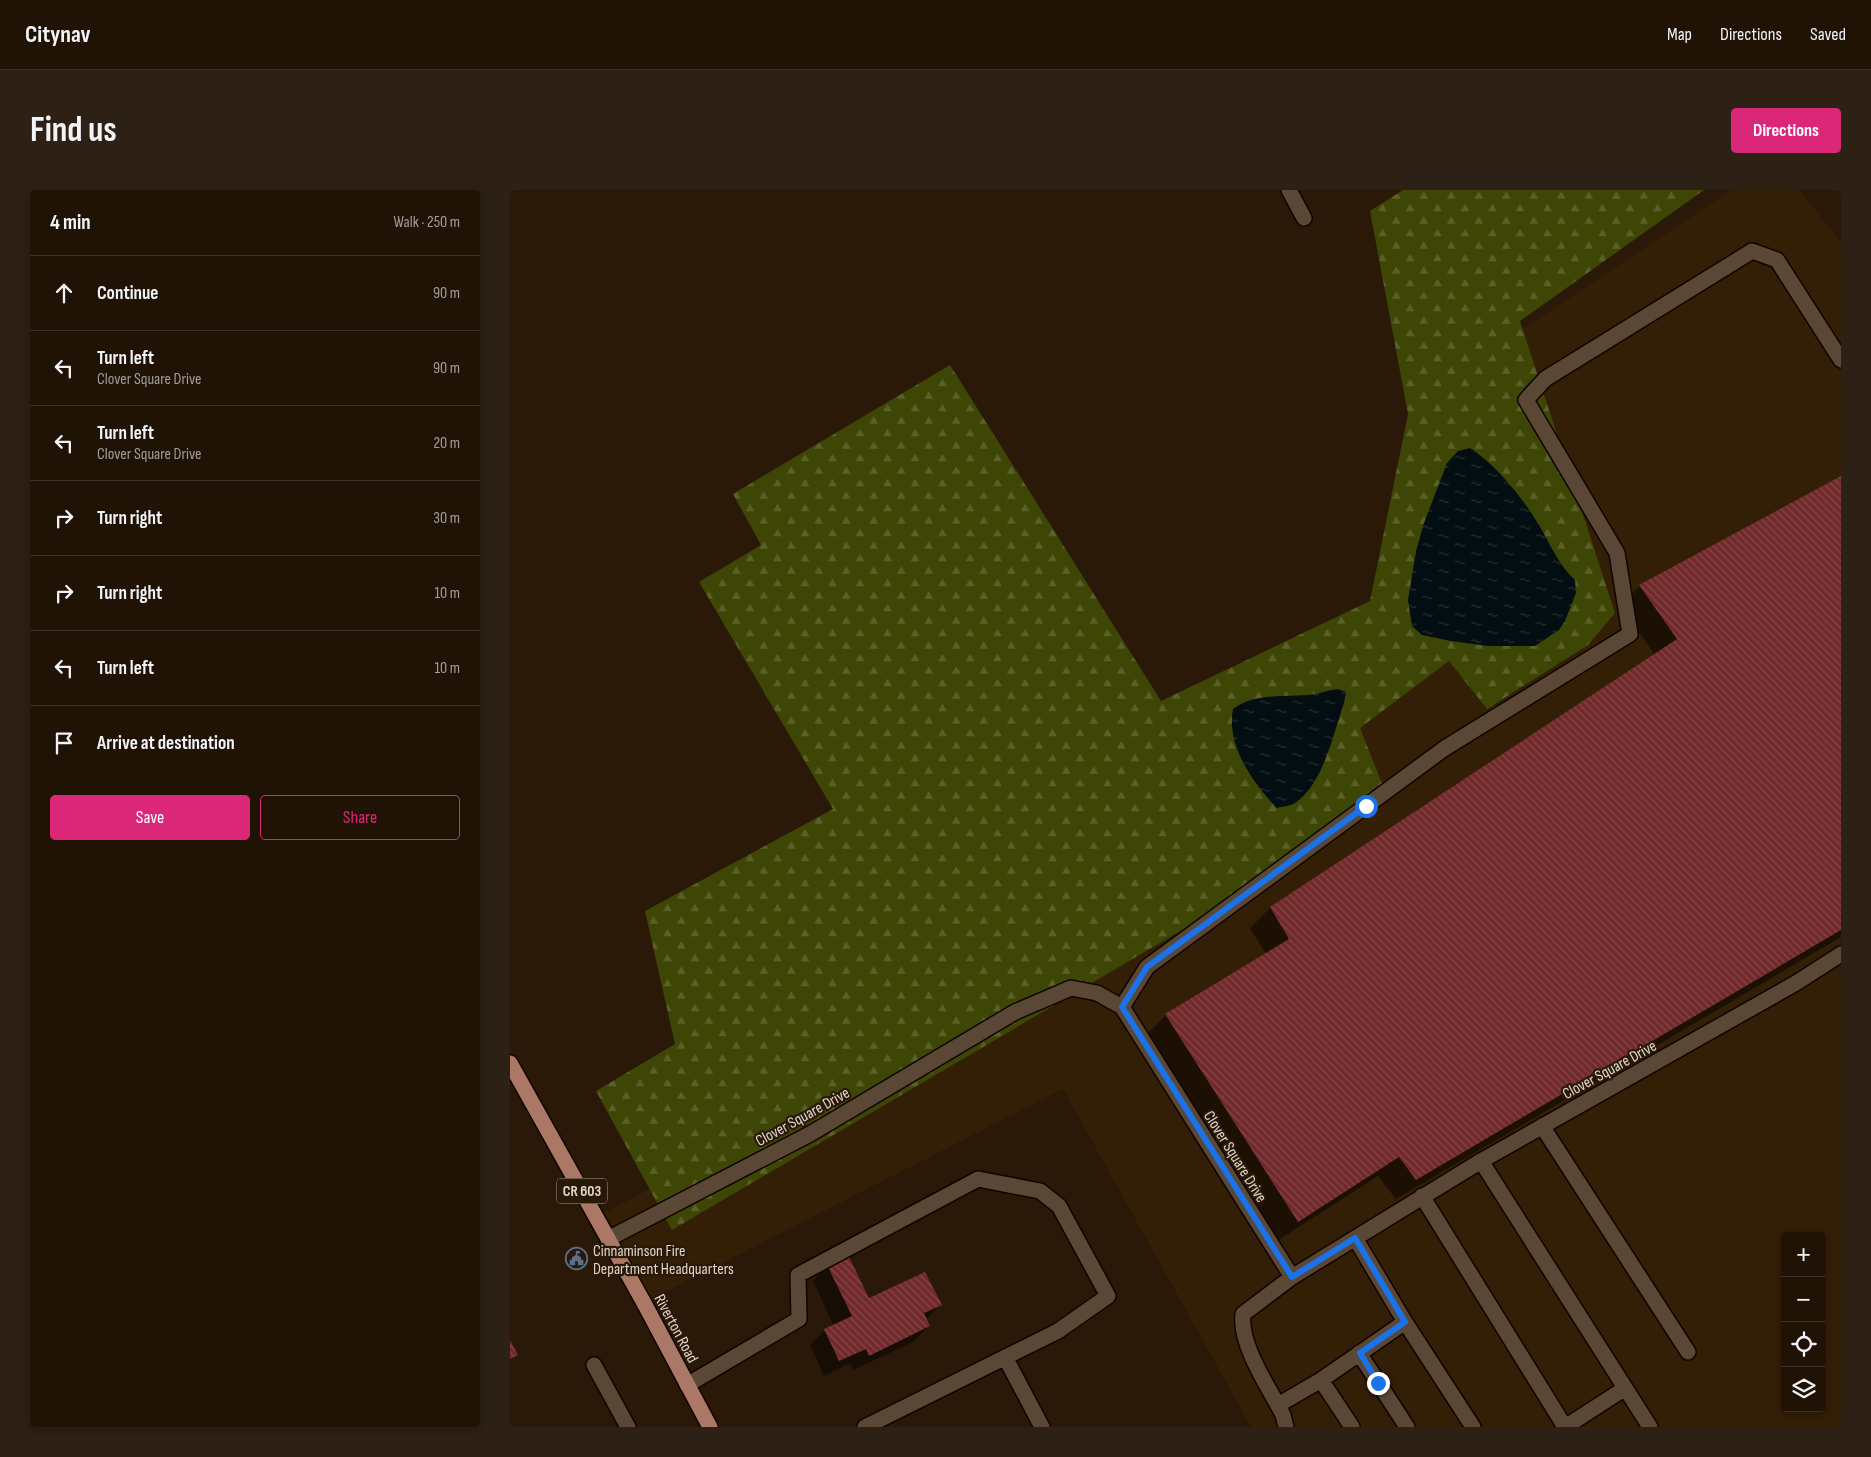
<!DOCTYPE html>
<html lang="en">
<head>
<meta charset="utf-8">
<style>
	body { margin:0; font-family:"Sofia Sans Condensed",sans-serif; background:#2d2014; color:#f1f3f6 }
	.controls { position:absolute; right:15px; bottom:15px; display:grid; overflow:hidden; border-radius:5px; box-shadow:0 2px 8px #0003 }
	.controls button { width:45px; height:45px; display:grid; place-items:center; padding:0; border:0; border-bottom:1px solid #3d3228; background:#201306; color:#f1f3f6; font:25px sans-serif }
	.stop { position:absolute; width:15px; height:15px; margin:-11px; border:4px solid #1a73e8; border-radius:50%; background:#fff }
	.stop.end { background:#1a73e8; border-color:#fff; box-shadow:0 1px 5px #0008 }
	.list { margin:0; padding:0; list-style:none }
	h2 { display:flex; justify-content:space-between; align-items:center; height:65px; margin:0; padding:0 20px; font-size:21px }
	h2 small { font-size:16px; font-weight:400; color:#a29e9b }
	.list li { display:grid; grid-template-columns:32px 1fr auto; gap:15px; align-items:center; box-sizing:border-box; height:75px; padding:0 20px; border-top:1px solid #3d3228 }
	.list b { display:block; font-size:19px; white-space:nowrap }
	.list p { margin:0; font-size:16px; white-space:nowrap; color:#a29e9b }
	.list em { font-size:16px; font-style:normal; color:#a29e9b }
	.actions { display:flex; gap:10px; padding:15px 20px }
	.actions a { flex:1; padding:11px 0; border:1px solid #db2777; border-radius:5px; text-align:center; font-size:18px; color:#db2777 }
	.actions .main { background:#db2777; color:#fff }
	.icon { flex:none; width:28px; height:28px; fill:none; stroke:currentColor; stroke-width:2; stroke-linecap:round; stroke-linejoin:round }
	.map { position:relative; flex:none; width:1331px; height:1237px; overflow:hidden; border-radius:5px }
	header { display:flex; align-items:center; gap:30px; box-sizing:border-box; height:70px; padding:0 25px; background:#201306; border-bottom:1px solid #3d3228 }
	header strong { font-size:24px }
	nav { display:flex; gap:28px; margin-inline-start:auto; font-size:18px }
	.intro { display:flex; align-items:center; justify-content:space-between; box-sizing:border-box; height:120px; padding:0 30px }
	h1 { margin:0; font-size:35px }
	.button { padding:12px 22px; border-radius:5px; background:#db2777; color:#fff; font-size:18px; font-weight:700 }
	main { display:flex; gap:30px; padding:0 30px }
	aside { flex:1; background:#201306; border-radius:5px; box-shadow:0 2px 8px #0003 }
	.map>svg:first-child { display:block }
	.built { fill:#331e06; fill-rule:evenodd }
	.forest { fill:url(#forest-firs) }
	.water { fill:url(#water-ripples) }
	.shadow { fill:#0007 }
	.building { fill:url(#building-back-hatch) }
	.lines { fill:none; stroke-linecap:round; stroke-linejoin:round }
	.minor-casing { stroke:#110400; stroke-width:18 }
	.major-casing { stroke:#110400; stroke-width:18 }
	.minor { stroke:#5a4735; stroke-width:15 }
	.major { stroke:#ac7866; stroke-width:15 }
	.route { stroke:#1a73e8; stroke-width:6 }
	.labels { text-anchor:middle; stroke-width:4.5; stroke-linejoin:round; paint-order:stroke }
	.shield { fill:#2a1908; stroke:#a99d90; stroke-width:1 }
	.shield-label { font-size:15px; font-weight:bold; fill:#e0d5ca }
	.street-label { font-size:16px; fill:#e0d5ca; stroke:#2a1908 }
	.poi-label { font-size:16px; fill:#e0d5ca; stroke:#2a1908; text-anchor:start }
</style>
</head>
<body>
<header>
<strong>Citynav</strong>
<nav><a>Map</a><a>Directions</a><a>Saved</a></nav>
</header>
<div class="intro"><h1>Find us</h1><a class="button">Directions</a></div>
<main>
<aside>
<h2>4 min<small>Walk · 250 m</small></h2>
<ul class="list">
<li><svg class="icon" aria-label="ahead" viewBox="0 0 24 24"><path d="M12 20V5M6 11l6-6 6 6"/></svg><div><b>Continue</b></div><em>90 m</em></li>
<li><svg class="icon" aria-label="left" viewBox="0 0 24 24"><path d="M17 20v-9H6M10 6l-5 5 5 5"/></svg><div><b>Turn left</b><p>Clover Square Drive</p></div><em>90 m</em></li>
<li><svg class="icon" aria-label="left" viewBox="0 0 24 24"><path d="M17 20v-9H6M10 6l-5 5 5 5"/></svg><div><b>Turn left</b><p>Clover Square Drive</p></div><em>20 m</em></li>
<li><svg class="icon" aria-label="right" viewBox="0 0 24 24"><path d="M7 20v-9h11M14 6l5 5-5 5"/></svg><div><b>Turn right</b></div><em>30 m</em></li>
<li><svg class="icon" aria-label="right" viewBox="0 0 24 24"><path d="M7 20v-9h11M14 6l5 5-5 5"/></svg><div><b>Turn right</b></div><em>10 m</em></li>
<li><svg class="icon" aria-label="left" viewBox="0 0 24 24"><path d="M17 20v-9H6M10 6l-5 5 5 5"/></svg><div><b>Turn left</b></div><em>10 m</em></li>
<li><svg class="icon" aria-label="arrive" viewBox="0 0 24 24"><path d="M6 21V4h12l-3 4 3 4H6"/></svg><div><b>Arrive at destination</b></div></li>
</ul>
<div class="actions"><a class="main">Save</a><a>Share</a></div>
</aside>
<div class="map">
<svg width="1331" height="1237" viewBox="0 0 1331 1237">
	<defs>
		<pattern id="forest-firs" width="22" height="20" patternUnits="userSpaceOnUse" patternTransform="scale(1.25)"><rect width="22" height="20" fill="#3e4605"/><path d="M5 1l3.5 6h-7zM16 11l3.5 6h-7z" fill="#5a6028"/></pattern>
		<pattern id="water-ripples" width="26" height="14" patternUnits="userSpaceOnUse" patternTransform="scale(1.25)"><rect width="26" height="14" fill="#030e12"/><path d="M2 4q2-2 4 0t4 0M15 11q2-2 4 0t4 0" fill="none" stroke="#273033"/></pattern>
		<pattern id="building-back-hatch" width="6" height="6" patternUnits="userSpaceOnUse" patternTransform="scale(1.25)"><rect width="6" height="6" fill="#71292b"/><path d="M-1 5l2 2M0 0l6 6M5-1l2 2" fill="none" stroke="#854748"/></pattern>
	</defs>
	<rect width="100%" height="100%" fill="#2a1908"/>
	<path class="built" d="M1221,0H1289L1331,52V1237H741L553,899L134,1113L86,1027L504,809L776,647L966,170ZM1275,1046H1312V1218H1275Z"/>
	<path class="forest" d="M893,0H1194L1010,131L1105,423L1078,455L977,519L939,471L850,538L875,601L767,684L162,1040L86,901L165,854L135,721L323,619L189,392L251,355L223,304L440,175L651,511L860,411L898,224L860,21Z"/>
	<path class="water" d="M960,258C988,276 1017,313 1033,342C1043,360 1050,376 1065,390L1066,403L1055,431L1049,440L1025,456H978L941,451L912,445L902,436L898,410L906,361L914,333L937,273L948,261Z
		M828,499L836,502L834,513C823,544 815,588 789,610C783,616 775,616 767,618C743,593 716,556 723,519C744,503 773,507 798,505C809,504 818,500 828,499Z"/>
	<path class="shadow" d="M1331,288V747L886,1009L868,986L767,1051L636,845L656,825L756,764L740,738L760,718L1145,465L1110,416L1130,396Z
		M318,1076L358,1110L430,1115L416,1129L419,1136L404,1151L344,1180L340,1173L314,1186L300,1155L315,1140L324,1136L303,1091Z"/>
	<path class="building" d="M1331,286V740L906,990L889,967L788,1032L655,824L779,749L760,717L1167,449L1129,395Z
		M338,1065L359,1108L415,1082L432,1115L414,1123L420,1136L359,1166L356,1159L329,1171L314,1139L342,1126L317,1075Z
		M0,1150L8,1165L0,1169Z"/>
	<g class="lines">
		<defs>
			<path id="minor" d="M779,0L794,28
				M612,817L637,777L935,558L1120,444L1107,363L1016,210L1035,189L1242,61L1267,70L1331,170
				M1032,936L1178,1162
				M971,971L1140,1237
				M912,1006L1055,1237
				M845,1048L895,1132L963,1237
				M98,1049L300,944L505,822L561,798L587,803L612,817L782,1087
				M849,1163L897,1237
				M495,1167L532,1237
				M84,1175L118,1237
				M811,1190L842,1237
				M177,1195L289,1129L288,1085L468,989L530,1001L549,1016L598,1106L548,1141L355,1237
				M768,1215L811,1190L895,1132
				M776,1237L773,1225C759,1197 729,1155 733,1124L782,1087L971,971L1286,793L1331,764
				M1055,1237L1114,1199"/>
			<path id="major" d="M0,873L134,1113L200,1237"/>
		</defs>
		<use href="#minor" class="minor-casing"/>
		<use href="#major" class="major-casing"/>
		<use href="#minor" class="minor"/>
		<use href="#major" class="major"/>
	</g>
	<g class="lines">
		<path class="route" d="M856,616L637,777L612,817L782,1087L845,1048L895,1132L850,1163L868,1193"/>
	</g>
	<defs>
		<symbol id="civic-ring" viewBox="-11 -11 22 22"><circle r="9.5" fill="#2a1908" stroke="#5c6f8a" stroke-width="1.5"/><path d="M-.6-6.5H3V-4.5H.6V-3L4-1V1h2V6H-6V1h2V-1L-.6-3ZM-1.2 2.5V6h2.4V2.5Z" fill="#5c6f8a"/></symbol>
	</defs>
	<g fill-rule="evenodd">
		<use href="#civic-ring" x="54" y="1056" width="25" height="25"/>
	</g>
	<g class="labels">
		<rect class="shield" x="47" y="988.5" width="50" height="25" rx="4"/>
		<g class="shield-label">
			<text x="72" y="1006">CR 603</text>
		</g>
		<g class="street-label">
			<text transform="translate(1099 879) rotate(-29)" y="6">Clover Square Drive</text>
			<text transform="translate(292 926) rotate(-29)" y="6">Clover Square Drive</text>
			<text transform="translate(726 966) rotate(58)" y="6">Clover Square Drive</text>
			<text transform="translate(167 1138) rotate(62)" y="6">Riverton Road</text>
		</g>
		<g class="poi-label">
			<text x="83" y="1066">Cinnaminson Fire<tspan x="83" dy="18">Department Headquarters</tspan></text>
		</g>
	</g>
</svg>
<div class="controls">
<button>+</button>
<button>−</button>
<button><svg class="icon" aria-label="locate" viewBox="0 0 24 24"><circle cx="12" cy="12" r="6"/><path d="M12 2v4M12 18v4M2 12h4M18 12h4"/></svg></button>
<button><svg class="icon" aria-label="layers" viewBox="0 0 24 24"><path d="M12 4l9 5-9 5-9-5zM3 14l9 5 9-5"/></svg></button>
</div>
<div class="stop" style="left:856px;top:616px"></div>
<div class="stop end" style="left:868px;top:1193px"></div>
</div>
</main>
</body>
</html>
